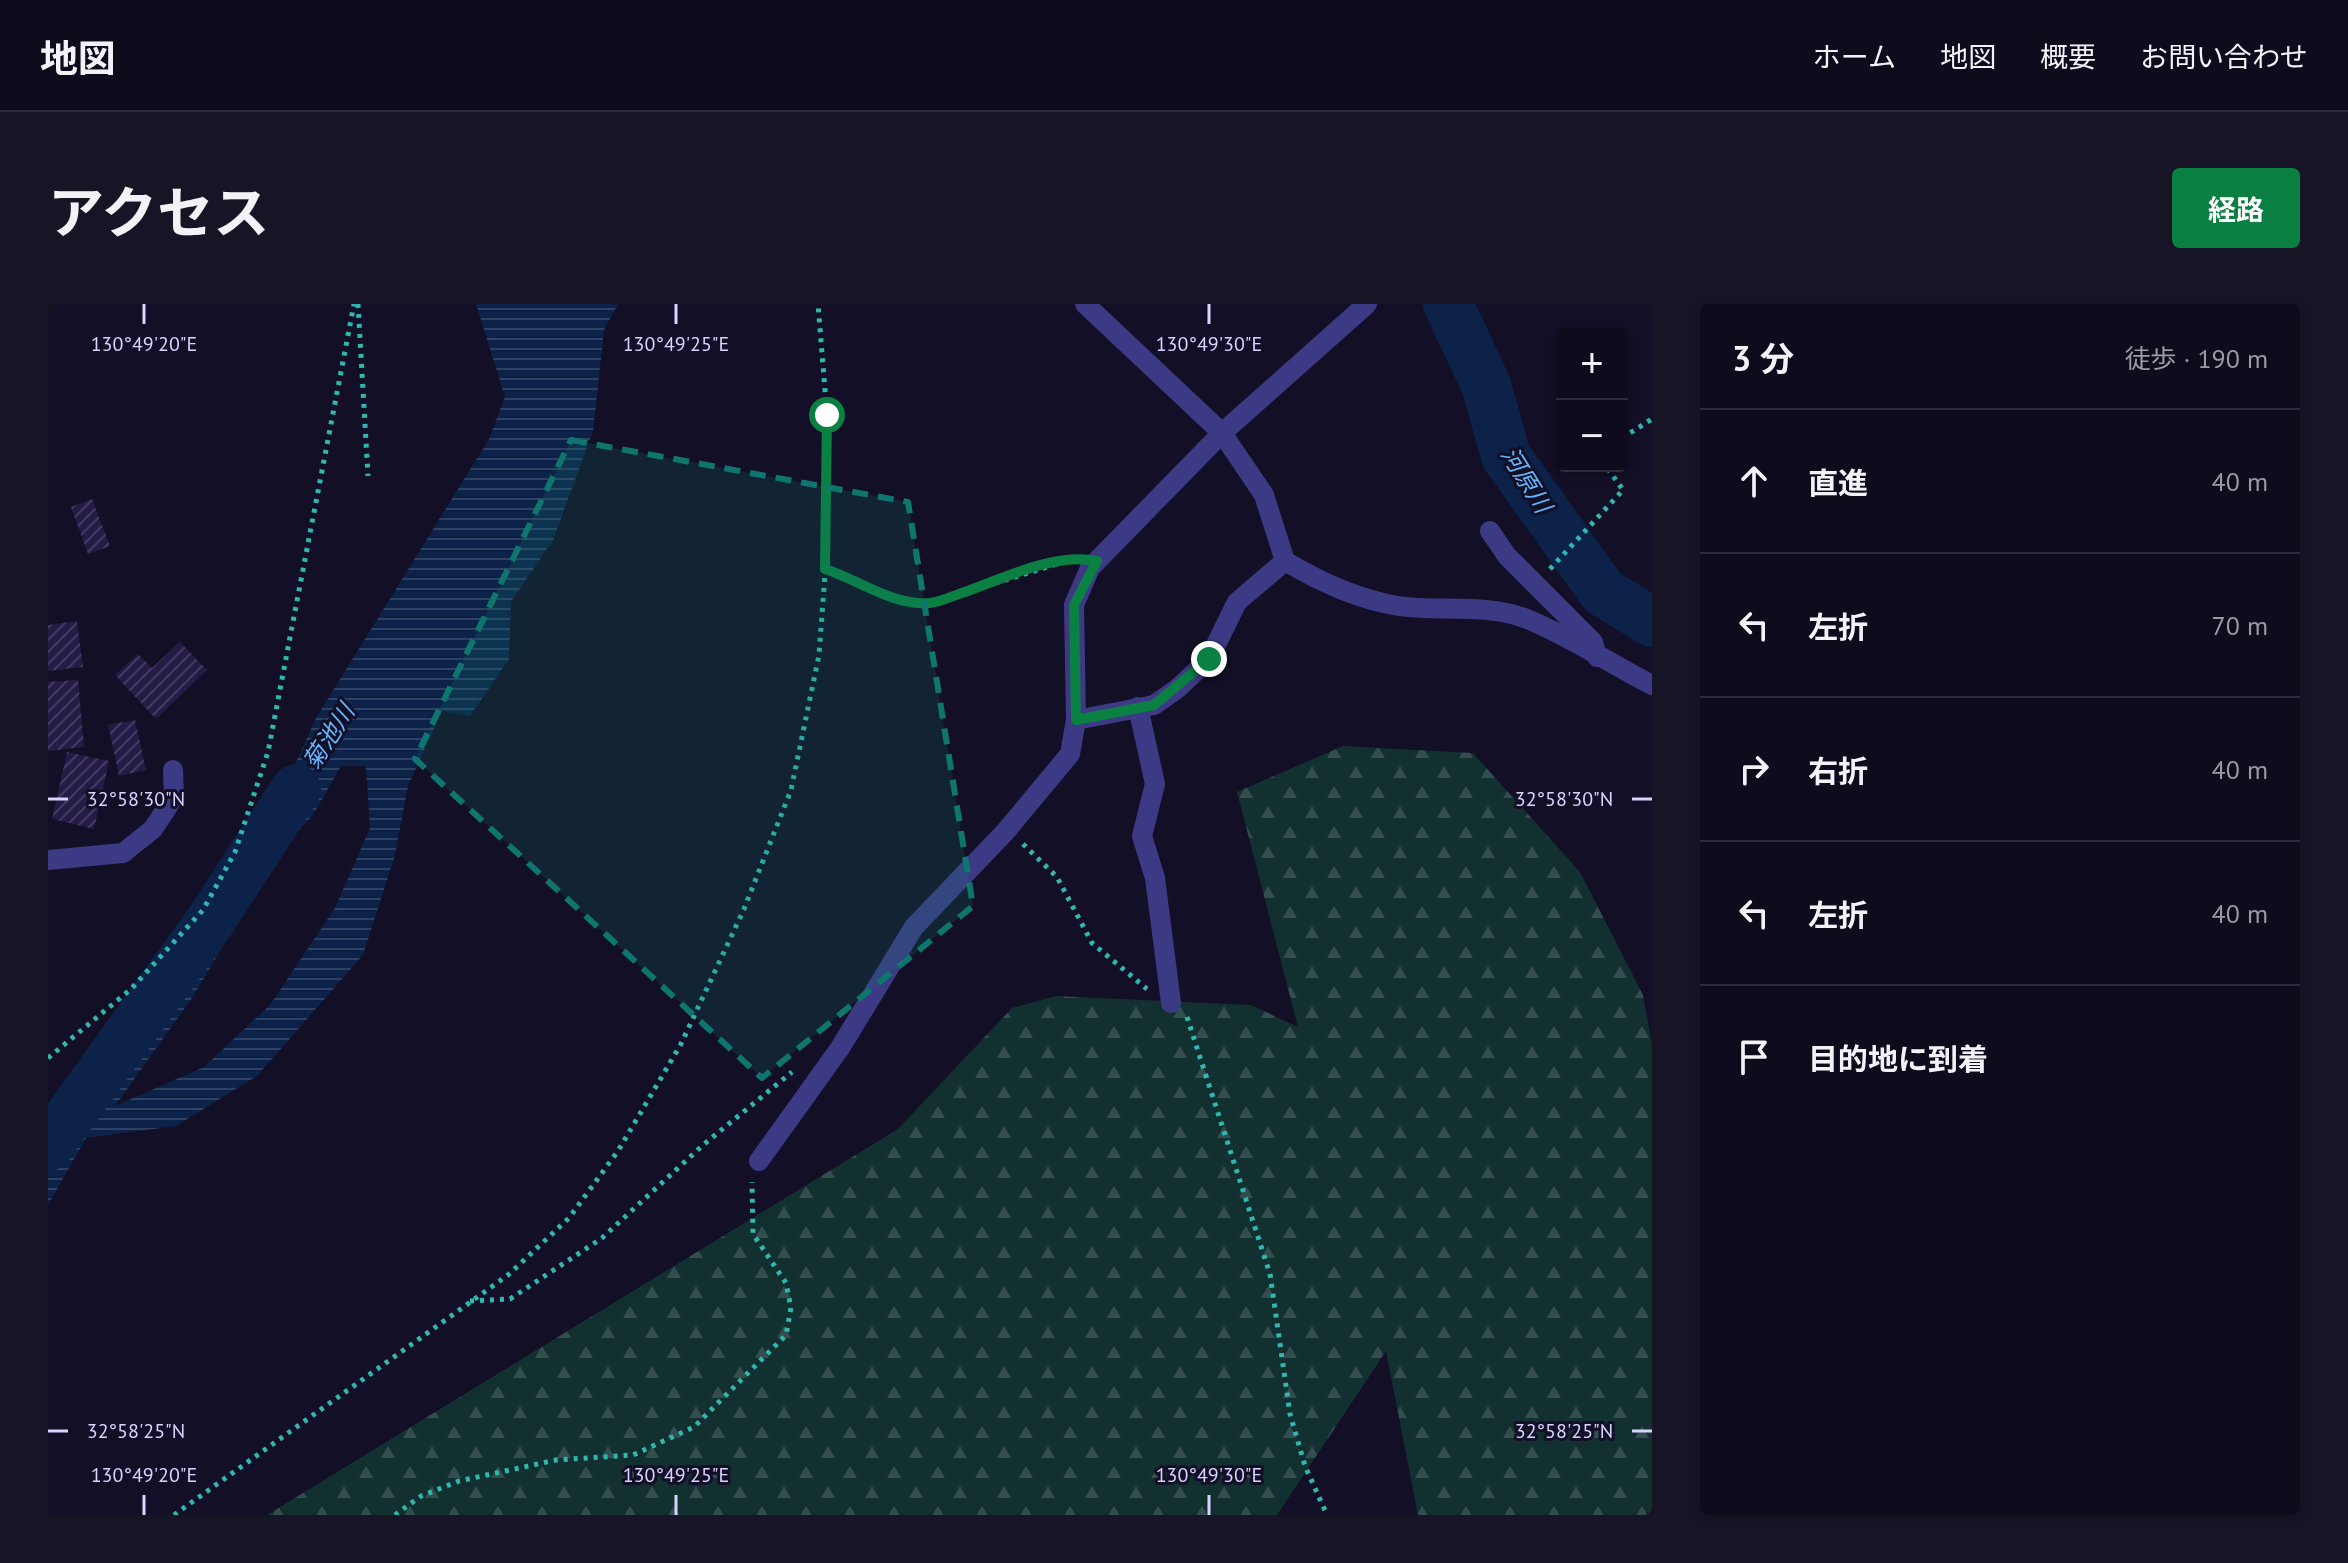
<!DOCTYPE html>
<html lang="ja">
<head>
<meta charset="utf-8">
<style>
	body { margin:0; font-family:"PT Sans","Noto Sans JP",sans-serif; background:#171425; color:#f1f3f6 }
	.controls { position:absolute; right:24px; top:24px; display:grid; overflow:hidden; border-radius:8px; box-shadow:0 4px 12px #0003 }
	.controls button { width:72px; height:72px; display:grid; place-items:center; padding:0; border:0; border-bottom:2px solid #2e2b3b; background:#0e0b1c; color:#f1f3f6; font:40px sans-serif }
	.stop { position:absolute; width:24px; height:24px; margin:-18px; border:6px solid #0b8043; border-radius:50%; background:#fff }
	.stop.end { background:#0b8043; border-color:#fff; box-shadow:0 2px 8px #0008 }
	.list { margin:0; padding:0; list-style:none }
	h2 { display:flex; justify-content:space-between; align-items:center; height:104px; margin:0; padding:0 32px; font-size:34px }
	h2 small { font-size:26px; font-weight:400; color:#9b9ba3 }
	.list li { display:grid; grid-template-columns:52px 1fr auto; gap:24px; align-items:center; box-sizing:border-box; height:144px; padding:0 32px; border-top:2px solid #2e2b3b }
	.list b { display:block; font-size:30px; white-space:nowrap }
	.list em { font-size:26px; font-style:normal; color:#9b9ba3 }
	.icon { flex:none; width:44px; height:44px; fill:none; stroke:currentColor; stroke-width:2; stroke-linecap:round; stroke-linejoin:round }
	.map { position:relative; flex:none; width:1604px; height:1211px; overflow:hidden; border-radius:8px }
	header { display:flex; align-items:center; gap:48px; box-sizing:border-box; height:112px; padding:0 40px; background:#0e0b1c; border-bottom:2px solid #2e2b3b }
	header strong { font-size:38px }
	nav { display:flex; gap:44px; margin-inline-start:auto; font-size:28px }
	.intro { display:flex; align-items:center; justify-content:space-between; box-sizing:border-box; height:192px; padding:0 48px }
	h1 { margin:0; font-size:56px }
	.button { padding:20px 36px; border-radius:8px; background:#0b8043; color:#fff; font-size:28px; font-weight:700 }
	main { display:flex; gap:48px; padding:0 48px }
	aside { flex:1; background:#0e0b1c; border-radius:8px; box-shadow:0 4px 12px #0003 }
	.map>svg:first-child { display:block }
	.forest { fill:url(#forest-firs) }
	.water { fill:url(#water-rules); fill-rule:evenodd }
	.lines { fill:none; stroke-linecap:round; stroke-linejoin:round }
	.river { stroke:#0c2248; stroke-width:50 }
	.building { fill:url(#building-hatch) }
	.path { stroke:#2fb8b0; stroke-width:5; stroke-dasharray:4 6; stroke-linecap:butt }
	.minor { stroke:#3d3a85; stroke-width:20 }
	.route { stroke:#0b8043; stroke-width:10 }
	.marked { fill:#0f766e; fill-opacity:0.2; stroke:#0f766e; stroke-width:6; stroke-dasharray:16 10; stroke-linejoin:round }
	.ticks { fill:none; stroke:#d9d4ff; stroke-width:3 }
	.labels { text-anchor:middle; stroke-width:6; stroke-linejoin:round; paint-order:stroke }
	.water-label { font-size:24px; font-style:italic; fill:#62b6ff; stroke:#130f26 }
	.ticks-label { font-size:20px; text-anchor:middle; fill:#d9d4ff; stroke:#130f26; stroke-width:6; stroke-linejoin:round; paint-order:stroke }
</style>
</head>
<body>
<header>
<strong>地図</strong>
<nav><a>ホーム</a><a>地図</a><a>概要</a><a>お問い合わせ</a></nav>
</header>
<div class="intro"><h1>アクセス</h1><a class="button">経路</a></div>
<main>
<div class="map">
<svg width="1604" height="1211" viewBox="0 0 1604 1211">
	<defs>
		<pattern id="forest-firs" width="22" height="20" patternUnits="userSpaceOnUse" patternTransform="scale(2)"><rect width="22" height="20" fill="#12302f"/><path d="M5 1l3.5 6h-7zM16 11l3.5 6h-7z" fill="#344d4e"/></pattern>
		<pattern id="water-rules" width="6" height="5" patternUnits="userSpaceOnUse" patternTransform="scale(2)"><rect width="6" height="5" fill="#0c2248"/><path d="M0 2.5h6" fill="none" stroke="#2f4163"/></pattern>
		<pattern id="building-hatch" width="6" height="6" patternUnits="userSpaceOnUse" patternTransform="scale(2)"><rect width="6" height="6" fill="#241b47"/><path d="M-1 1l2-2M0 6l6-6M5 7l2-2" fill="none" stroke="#433b63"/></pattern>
	</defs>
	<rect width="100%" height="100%" fill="#130f26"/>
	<path class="forest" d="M1295,442L1425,449L1532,568L1595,691L1604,740V1211H1370L1338,1047L1229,1211H219L850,825L964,704L1008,692L1203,701L1250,723L1189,488Z"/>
	<path class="water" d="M428,0H570L556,26L545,127L505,236L463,298L461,355L422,412L394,407L360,482L347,551L315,651L209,772L128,822L38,834L0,901V816L170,633L268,414L441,135L457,93ZM293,462H318L322,524L287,604L222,701L156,763L67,802L144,694L231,548L265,511Z"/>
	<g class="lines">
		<path class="river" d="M1400,0L1438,81L1458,152L1555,288L1604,318
			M0,842L163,616L248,485"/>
	</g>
	<path class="building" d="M44,195L62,242L40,250L23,203Z
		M29,317L35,363L0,367V321Z
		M132,338L159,366L108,415L67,371L90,350L104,364Z
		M30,376L36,443L0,447V378Z
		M87,416L98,466L71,472L60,421Z
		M19,448L61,457L46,525L4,515Z"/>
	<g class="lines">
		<path class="path" d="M310,0L320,172
			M1574,134L1604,115
			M777,265L810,276L850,297L883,299L1022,256
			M1502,265L1575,186L1558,162
			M975,540L1009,573L1044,639L1099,685
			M1139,713L1222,970L1242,1110L1257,1162L1279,1211
			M0,754L83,685L155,606L187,548L220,448L306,0
			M422,997L462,995L554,934L655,841L744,768
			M126,1211L460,971L521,914L570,847L633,740L696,605L743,486L771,351L779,243V111L770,0
			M347,1211L373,1192L411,1177L508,1156L585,1151L646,1123L738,1031L743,1004L738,979L705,930L704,878"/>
		<path class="minor" d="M1037,0L1174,129L1216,191L1237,257C1272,278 1308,295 1350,302C1391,308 1439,299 1479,315C1521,332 1563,360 1604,381
			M1442,227L1459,252L1545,338L1549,353
			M1090,403L1107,480L1094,532L1107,574L1123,699
			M1028,416L1106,401L1129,385L1161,355L1189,298L1237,257
			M0,556L75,549L105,525L126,493L125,466
			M711,857L792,744L866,623L958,527L1022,450L1028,416L1026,301L1042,264L1174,129L1319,0"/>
	</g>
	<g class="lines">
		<path class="route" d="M779,111L777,265C811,276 845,302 882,299C891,298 902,293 911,290C953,276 1005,248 1049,257L1026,301L1028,416L1106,401L1161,355"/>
	</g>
	<path class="marked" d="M523,136L860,198L925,602L714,774L367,455Z"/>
	<path class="ticks" d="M96,0V20M628,0V20M1161,0V20M0,495H20M1584,495H1604M0,1127H20M1584,1127H1604M96,1191V1211M628,1191V1211M1161,1191V1211"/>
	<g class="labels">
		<g class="water-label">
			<text transform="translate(1478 176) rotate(58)" y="8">河原川</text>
			<text transform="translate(281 433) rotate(-57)" y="8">菊池川</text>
		</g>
	</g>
	<g class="ticks-label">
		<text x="96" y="47">130°49'20"E</text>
		<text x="628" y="47">130°49'25"E</text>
		<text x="1161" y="47">130°49'30"E</text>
		<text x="88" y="502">32°58'30"N</text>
		<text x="1516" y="502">32°58'30"N</text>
		<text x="88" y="1134">32°58'25"N</text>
		<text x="1516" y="1134">32°58'25"N</text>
		<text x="96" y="1178">130°49'20"E</text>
		<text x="628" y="1178">130°49'25"E</text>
		<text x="1161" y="1178">130°49'30"E</text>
	</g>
</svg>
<div class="controls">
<button>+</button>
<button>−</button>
</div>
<div class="stop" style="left:779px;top:111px"></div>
<div class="stop end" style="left:1161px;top:355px"></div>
</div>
<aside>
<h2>3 分<small>徒歩 · 190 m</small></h2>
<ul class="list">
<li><svg class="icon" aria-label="ahead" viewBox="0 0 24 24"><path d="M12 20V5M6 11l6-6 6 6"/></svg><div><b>直進</b></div><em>40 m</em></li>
<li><svg class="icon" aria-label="left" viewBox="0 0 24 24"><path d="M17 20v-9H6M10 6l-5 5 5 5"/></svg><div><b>左折</b></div><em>70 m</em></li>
<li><svg class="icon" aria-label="right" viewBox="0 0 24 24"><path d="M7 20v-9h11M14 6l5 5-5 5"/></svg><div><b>右折</b></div><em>40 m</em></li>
<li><svg class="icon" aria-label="left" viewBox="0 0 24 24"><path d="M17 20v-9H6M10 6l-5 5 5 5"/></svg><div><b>左折</b></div><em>40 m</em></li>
<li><svg class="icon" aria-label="arrive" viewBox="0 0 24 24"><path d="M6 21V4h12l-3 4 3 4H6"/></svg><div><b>目的地に到着</b></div></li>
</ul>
</aside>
</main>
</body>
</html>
